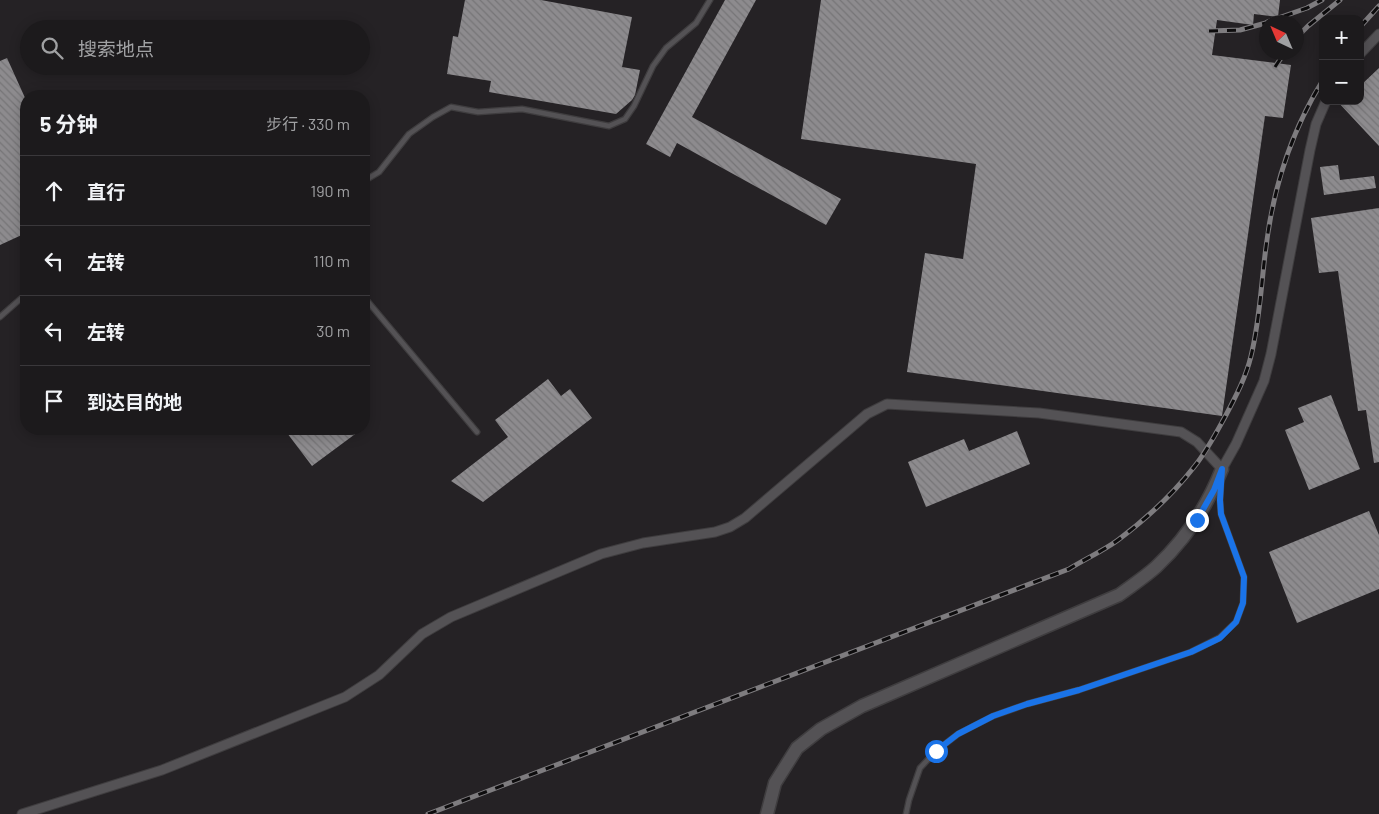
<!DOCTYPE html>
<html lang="zh">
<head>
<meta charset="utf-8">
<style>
	body { margin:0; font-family:Barlow,"Noto Sans SC",sans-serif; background:#292729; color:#f1f3f6 }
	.controls { position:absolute; right:15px; top:15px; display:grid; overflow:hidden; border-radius:10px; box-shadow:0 2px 12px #0003 }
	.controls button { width:45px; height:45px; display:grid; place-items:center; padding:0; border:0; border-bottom:1px solid #3a383b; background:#1c1a1c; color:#f1f3f6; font:25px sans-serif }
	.compass { position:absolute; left:1259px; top:15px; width:45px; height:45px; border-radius:50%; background:#1c1a1c; box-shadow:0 2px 12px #0003; rotate:316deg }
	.stop { position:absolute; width:15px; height:15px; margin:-11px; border:4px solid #1a73e8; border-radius:50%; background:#fff }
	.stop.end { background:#1a73e8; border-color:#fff; box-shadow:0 1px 5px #0008 }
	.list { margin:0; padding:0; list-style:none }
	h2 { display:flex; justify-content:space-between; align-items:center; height:65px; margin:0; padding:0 20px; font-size:21px }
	h2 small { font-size:16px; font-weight:400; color:#a0a1a3 }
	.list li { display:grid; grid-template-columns:32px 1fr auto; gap:15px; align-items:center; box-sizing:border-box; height:70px; padding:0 20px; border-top:1px solid #3a383b }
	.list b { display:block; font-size:19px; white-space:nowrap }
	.list em { font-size:16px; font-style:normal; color:#a0a1a3 }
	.icon { flex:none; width:28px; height:28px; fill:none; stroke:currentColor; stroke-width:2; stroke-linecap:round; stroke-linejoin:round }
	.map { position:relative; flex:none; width:1379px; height:814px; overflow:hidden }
	.search { position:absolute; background:#1c1a1c; box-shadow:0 2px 12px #0003; left:20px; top:20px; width:350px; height:55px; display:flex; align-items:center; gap:12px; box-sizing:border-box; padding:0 18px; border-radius:28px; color:#a0a1a3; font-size:19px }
	.panel { position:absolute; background:#1c1a1c; box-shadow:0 2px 12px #0003; left:20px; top:90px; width:350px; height:345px; border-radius:20px }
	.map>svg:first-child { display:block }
	.building { fill:url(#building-back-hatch) }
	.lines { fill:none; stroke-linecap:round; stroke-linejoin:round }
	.lane-casing { stroke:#3f3d3f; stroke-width:7 }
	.street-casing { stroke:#3f3d3f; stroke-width:11 }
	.secondary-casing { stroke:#3f3d3f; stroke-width:15 }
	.lane { stroke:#545255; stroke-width:4.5 }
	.street { stroke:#545255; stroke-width:9 }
	.secondary { stroke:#545255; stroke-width:12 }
	.rail-casing { stroke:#7e7c7f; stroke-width:5 }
	.rail { stroke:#0d0c0d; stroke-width:3; stroke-dasharray:9; stroke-linecap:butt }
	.route { stroke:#1a73e8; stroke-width:6 }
</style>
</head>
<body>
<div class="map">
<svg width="1379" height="814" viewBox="0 0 1379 814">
	<defs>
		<pattern id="building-back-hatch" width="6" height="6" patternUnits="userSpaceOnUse" patternTransform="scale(1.25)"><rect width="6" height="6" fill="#8d8b8e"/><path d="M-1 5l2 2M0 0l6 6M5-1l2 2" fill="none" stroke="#767577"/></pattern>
	</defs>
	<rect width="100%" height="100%" fill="#252225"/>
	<path class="building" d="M465,0H541L632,17L622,67L640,70L635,95L632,100L616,114L489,92L491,81L447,74L453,36L458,37Z
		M725,0H756L692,117L841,199L826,225L677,143L670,157L646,144Z
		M821,0H1280L1278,17L1254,14L1253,25L1217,20L1212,55L1291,65L1283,118L1265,116L1222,416L907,372L925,253L963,259L976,164L801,139Z
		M7,58L26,100V233L0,245V61Z
		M1379,68V146L1337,101H1360V86Z
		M1338,165L1340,180L1374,176L1376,188L1324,195L1320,167Z
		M1379,208V462L1374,463L1366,410L1358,411L1338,271L1319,273L1311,218Z
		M548,379L561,396L570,389L592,418L483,502L451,481L508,437L495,420Z
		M1331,395L1360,469L1309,490L1285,430L1304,422L1298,408Z
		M284,429H362L312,466Z
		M1017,431L1030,464L926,507L908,462L964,439L969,451Z
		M1369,511L1379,535V589L1297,623L1269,552Z"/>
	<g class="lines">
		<defs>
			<path id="lane" d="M364,181L379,172L409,134L433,117L451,107L478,112L522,109L609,126L625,119L634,106L653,66L666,48L696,23L710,0
				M364,297L477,432
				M0,317L26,294
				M906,814L909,800L920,768L936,751L958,734L993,716L1027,704L1079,690L1191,652L1219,638L1236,622L1243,603L1244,577L1221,514L1220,500L1221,483"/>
			<path id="street" d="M1360,54L1379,34
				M22,814L162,770L345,697L379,675L422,634L451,617L601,554L643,543L715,532L730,527L745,518L867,414L887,404L1039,413L1181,432L1197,442L1222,469L1236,444L1264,381L1271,354L1310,150L1316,124L1326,101"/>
			<path id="secondary" d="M767,814L775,783L797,748L821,729L862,706L1119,595C1131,586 1145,577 1156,567C1186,539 1207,507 1222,469"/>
		</defs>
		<use href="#lane" class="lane-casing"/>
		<use href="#street" class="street-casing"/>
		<use href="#secondary" class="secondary-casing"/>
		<use href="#lane" class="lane"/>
		<use href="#street" class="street"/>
		<use href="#secondary" class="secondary"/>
		<defs>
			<path id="rail" d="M1267,22L1307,8L1322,0
				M1360,27L1379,6
				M1209,31L1240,30L1266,23
				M1296,38L1308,26L1340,0
				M1275,67L1285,52
				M428,814L1069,569C1085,559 1103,551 1118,540C1146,519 1173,494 1194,467C1207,451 1216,433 1226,415C1236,396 1246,377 1251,356C1260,320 1261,284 1266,247C1273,189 1292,130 1323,80"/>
		</defs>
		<use href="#rail" class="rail-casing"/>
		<use href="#rail" class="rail"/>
	</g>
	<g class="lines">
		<path class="route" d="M936,751L958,734L993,716L1027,704L1079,690L1191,652L1220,638L1236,622L1243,603L1244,577L1221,514L1220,500L1222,469L1214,490L1197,520"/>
	</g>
</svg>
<div class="controls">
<button>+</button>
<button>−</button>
</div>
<svg class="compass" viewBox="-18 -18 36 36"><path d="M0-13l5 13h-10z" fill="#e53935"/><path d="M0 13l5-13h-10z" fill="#a0a1a3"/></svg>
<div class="stop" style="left:936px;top:751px"></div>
<div class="stop end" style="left:1197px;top:520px"></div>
<div class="search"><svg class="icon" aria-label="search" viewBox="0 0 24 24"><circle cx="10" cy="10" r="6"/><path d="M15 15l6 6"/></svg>搜索地点</div>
<section class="panel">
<h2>5 分钟<small>步行 · 330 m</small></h2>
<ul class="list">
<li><svg class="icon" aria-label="ahead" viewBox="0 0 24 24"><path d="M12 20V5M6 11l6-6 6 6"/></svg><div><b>直行</b></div><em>190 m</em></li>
<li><svg class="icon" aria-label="left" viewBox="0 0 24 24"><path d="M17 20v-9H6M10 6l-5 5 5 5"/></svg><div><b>左转</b></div><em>110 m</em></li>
<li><svg class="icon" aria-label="left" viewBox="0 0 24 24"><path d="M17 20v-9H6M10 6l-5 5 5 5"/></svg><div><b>左转</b></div><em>30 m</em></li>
<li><svg class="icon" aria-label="arrive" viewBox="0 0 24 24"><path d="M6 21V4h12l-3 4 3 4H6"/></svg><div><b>到达目的地</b></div></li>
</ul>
</section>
</div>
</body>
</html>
